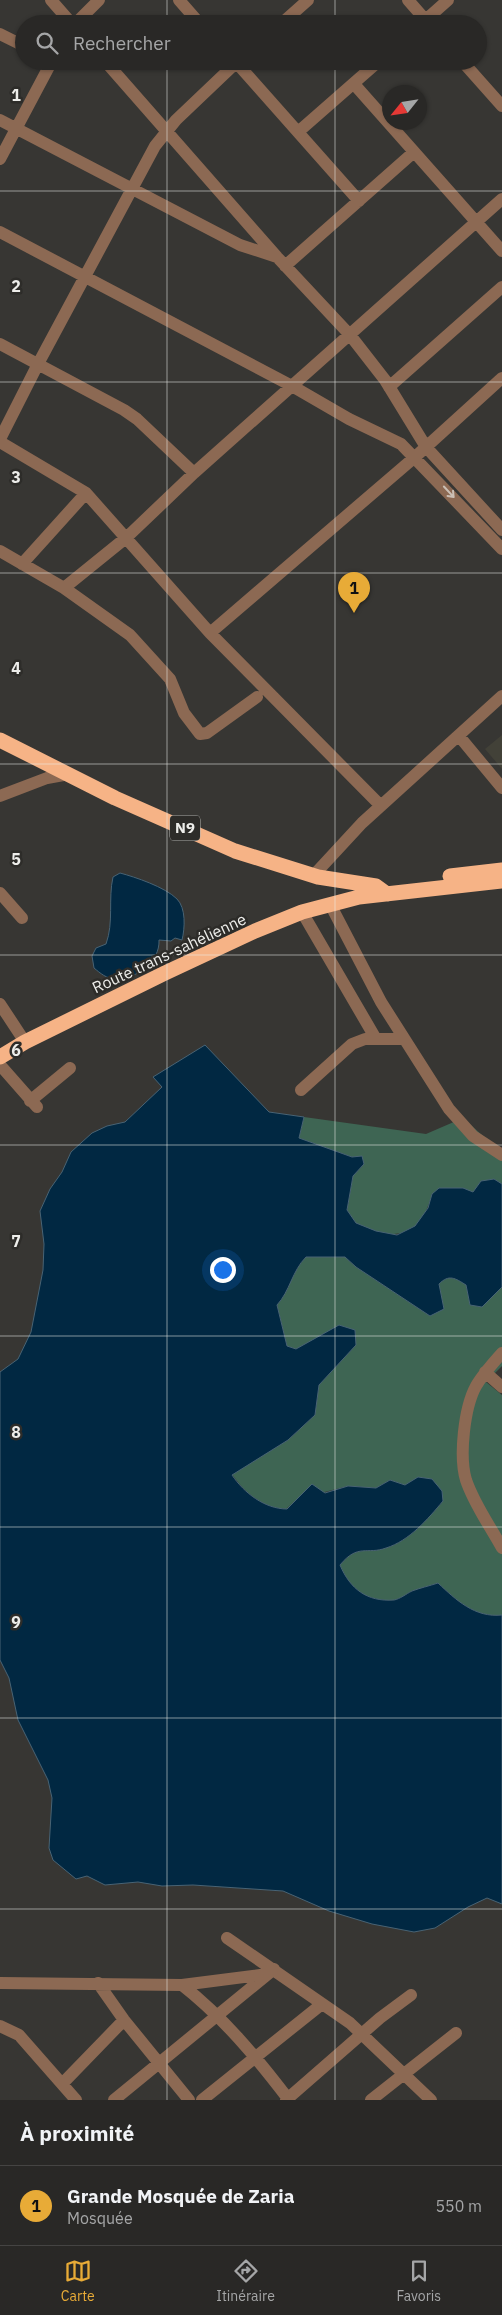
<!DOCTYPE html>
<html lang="fr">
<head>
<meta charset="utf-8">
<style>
	body { margin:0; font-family:"IBM Plex Sans",sans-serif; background:#31302e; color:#f1f3f6 }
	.compass { position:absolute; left:382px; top:85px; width:45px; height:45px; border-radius:50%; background:#292826; box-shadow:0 1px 4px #0004; rotate:240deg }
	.you { position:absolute; left:222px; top:1269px; width:18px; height:18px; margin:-12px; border:4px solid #fff; border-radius:50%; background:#1a73e8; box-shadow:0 0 0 8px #1a73e833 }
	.badge { display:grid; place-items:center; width:32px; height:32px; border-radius:50%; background:#e8ab37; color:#111; font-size:16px; font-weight:700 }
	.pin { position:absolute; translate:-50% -41px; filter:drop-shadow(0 1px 2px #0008) }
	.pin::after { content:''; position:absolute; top:26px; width:18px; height:15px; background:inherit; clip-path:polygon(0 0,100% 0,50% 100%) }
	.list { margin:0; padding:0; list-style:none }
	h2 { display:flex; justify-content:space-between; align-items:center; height:65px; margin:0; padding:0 20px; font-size:21px }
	h2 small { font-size:16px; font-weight:400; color:#a5a6a7 }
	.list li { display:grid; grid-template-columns:32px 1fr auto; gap:15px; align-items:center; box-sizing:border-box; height:80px; padding:0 20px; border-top:1px solid #454443 }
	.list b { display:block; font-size:19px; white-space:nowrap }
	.list p { margin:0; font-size:16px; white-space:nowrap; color:#a5a6a7 }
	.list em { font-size:16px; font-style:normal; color:#a5a6a7 }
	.icon { flex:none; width:28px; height:28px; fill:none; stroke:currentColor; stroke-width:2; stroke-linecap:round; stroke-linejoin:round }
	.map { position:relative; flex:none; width:502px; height:2100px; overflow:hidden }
	.search { position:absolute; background:#292826; box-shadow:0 1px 4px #0004; left:15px; right:15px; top:15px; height:55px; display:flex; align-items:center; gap:12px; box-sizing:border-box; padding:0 18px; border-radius:28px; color:#a5a6a7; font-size:19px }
	.sheet { height:145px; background:#292826 }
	nav { display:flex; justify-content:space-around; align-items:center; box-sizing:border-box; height:70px; border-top:1px solid #454443; background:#292826; font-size:14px; color:#a5a6a7 }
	nav a { display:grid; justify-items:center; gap:2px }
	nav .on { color:#e8ab37 }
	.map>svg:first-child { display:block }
	.built { fill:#424138 }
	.green { fill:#3e6553 }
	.water { fill:#012842; stroke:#486374 }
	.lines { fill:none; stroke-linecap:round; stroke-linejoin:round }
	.minor { stroke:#8c6953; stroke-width:12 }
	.highway { stroke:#f6b386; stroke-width:15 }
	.oneway { stroke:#cbbfb5 }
	.grid { fill:none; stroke:#ededea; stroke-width:1; stroke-opacity:0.55 }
	.labels { text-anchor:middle; stroke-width:5; stroke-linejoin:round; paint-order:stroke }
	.shield { fill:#2d2c29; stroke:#b3b3b0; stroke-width:1 }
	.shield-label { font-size:15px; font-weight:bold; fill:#ededea }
	.street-label { font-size:16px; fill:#ededea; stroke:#2d2c29 }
	.grid-label { font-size:16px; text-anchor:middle; font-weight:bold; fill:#ededea; stroke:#2d2c29; stroke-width:5; stroke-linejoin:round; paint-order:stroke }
</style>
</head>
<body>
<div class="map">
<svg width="502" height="2100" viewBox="0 0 502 2100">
	<rect width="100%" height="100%" fill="#373633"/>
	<path class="built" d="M502,735V769L485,749Z"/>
	<path class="green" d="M304,1117L426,1134L463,1118L502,1153V1184L494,1179L473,1192L432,1194C429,1205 424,1218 415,1226C401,1239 371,1235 356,1223C353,1220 350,1214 347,1210L353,1176L364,1164L352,1157L299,1138Z
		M306,1257H345L356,1267L430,1316C433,1305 435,1275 452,1277C456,1277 462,1282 466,1285L471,1305L482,1307L502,1287V1366L486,1382L502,1395V1615C475,1618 456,1600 438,1583C429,1586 420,1588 412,1591C406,1594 400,1599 394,1600C366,1602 350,1589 340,1565C359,1543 366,1555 386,1548C409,1541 428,1519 443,1501L418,1478L405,1485L390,1480L376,1488L348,1486L297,1499L286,1509C264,1509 244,1492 232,1474L288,1440L315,1415L319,1385L356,1345L321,1336L296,1349L287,1346L277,1305C290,1291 292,1271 306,1257Z"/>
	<path class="water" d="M120,873C135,877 165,887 177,899C186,908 185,928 182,940L175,938L171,941L159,940C160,962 137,979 115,979C107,979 100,973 94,968L92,956L96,948L106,944C114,922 108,899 113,877Z
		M205,1045L269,1112L304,1117L299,1138L352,1157L362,1156L364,1164L353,1176L347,1210L356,1223L376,1231L397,1235L415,1226L428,1208L432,1194L439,1188H463L473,1192L481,1181L494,1179L502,1184V1287L482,1307L470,1305L466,1285C455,1278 449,1274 439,1284L444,1309L430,1316L356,1267L345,1257H306C292,1271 290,1291 277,1305L287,1346L296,1349L339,1325L355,1330L356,1345L319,1385L315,1415L288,1440L232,1475C244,1493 265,1509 287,1509L312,1484L325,1493L348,1486L376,1488L390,1480L405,1485L418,1477L432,1479L442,1491L443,1501C428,1519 409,1541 386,1548C367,1555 358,1543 340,1565C350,1589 367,1602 394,1600C400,1599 406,1594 412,1591C420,1588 429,1586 438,1583C456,1600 475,1618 502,1615V1904L487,1898L468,1907L435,1928L414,1932L372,1924L329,1911L283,1891L193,1885L162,1886L138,1882L105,1885L87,1876L76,1879L53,1860L49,1848L52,1798L48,1780L18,1720L9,1678L0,1660V1372L18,1359L31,1332L43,1270L44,1244L40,1211L50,1189L62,1172L71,1152L92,1133L107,1126L125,1122L162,1087L153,1077Z"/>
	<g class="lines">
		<path class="minor" d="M51,0L72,24
			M179,0L200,24
			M408,0L429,24
			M75,24L99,0
			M281,24L308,0
			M421,24L448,0
			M0,34L24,46
			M105,61L277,257L350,335L385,380L426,447L502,530
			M235,61L359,201
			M462,61L502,106
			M354,84L502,251
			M0,120L240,245L277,257
			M298,132L379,61
			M0,159L52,61
			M0,232L292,386L349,419L401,444L502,549
			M285,266L414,152
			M0,344L124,410L137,419L194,473
			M389,387L502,287
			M0,439L38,364L155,146L176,120L238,61
			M0,442L86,493L210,633L381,806
			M0,551L64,588L130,635L170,679L184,713L200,734L207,733L257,697
			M22,564L86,493
			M64,588L127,537L194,473L502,199
			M210,633L415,457L502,378
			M459,736L502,788
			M0,796L47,778L69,774
			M313,876L362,823L502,696
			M0,893L22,918
			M330,904L381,1002L449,1109L473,1136L502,1155
			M302,912L376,1039
			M0,1004L25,1042
			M0,1065L37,1107
			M301,1090L352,1044L365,1039H404
			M30,1101L70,1068
			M502,1353C493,1363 483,1374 476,1386C464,1408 459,1457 466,1480C474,1504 490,1526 502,1548
			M485,1372L502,1387
			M227,1938L350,2023L431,2100
			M0,1983L182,1985C223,2017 257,2058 289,2100
			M98,1983L124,2020L189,2100
			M182,1985L268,1974
			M0,2026L19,2035L76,2100
			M62,2084L124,2020
			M114,2100L274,1969
			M202,2100L322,2004
			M286,2100L380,2018L411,1995
			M371,2100L456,2033"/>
		<path class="highway" d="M0,740L115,798L235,851L318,877L376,886L387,894
			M450,876L502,870
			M0,1057L25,1042L165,973L255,931L302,912L359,897L502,881"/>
	</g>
	<defs><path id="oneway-shaft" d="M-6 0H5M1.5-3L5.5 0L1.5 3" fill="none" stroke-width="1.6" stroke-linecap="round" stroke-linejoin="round" transform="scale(1.25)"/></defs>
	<use class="oneway" href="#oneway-shaft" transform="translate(449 492) rotate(47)"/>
	<path class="grid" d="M167,0V24M335,0V24M167,61V2100M335,61V2100M0,191H502M0,382H502M0,573H502M0,764H502M0,955H502M0,1145H502M0,1336H502M0,1527H502M0,1718H502M0,1909H502"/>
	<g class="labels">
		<rect class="shield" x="170" y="815.5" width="30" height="25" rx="4"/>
		<g class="shield-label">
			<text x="185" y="833">N9</text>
		</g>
		<g class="street-label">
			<text transform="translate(169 953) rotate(-25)" y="6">Route trans-sahélienne</text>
		</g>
	</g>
	<g class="grid-label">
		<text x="16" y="101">1</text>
		<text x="16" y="292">2</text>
		<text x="16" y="483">3</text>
		<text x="16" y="674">4</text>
		<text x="16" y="865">5</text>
		<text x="16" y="1056">6</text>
		<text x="16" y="1247">7</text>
		<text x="16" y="1438">8</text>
		<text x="16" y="1628">9</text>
	</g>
</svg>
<svg class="compass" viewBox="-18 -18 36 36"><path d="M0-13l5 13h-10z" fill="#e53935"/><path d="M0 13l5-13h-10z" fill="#a5a6a7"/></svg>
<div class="you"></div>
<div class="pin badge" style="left:354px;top:613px">1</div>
<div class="search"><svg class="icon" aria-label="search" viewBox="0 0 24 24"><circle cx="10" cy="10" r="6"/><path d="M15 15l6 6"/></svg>Rechercher</div>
</div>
<section class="sheet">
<h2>À proximité<small></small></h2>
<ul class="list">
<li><span class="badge">1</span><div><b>Grande Mosquée de Zaria</b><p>Mosquée</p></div><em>550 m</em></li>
</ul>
</section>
<nav>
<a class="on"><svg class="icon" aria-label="map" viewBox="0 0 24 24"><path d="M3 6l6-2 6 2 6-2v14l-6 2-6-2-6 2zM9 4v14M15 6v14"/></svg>Carte</a>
<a><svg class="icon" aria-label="directions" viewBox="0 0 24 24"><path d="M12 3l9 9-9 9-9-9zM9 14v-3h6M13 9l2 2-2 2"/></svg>Itinéraire</a>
<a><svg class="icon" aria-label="saved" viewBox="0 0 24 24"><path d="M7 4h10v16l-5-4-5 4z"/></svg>Favoris</a>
</nav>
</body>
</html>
